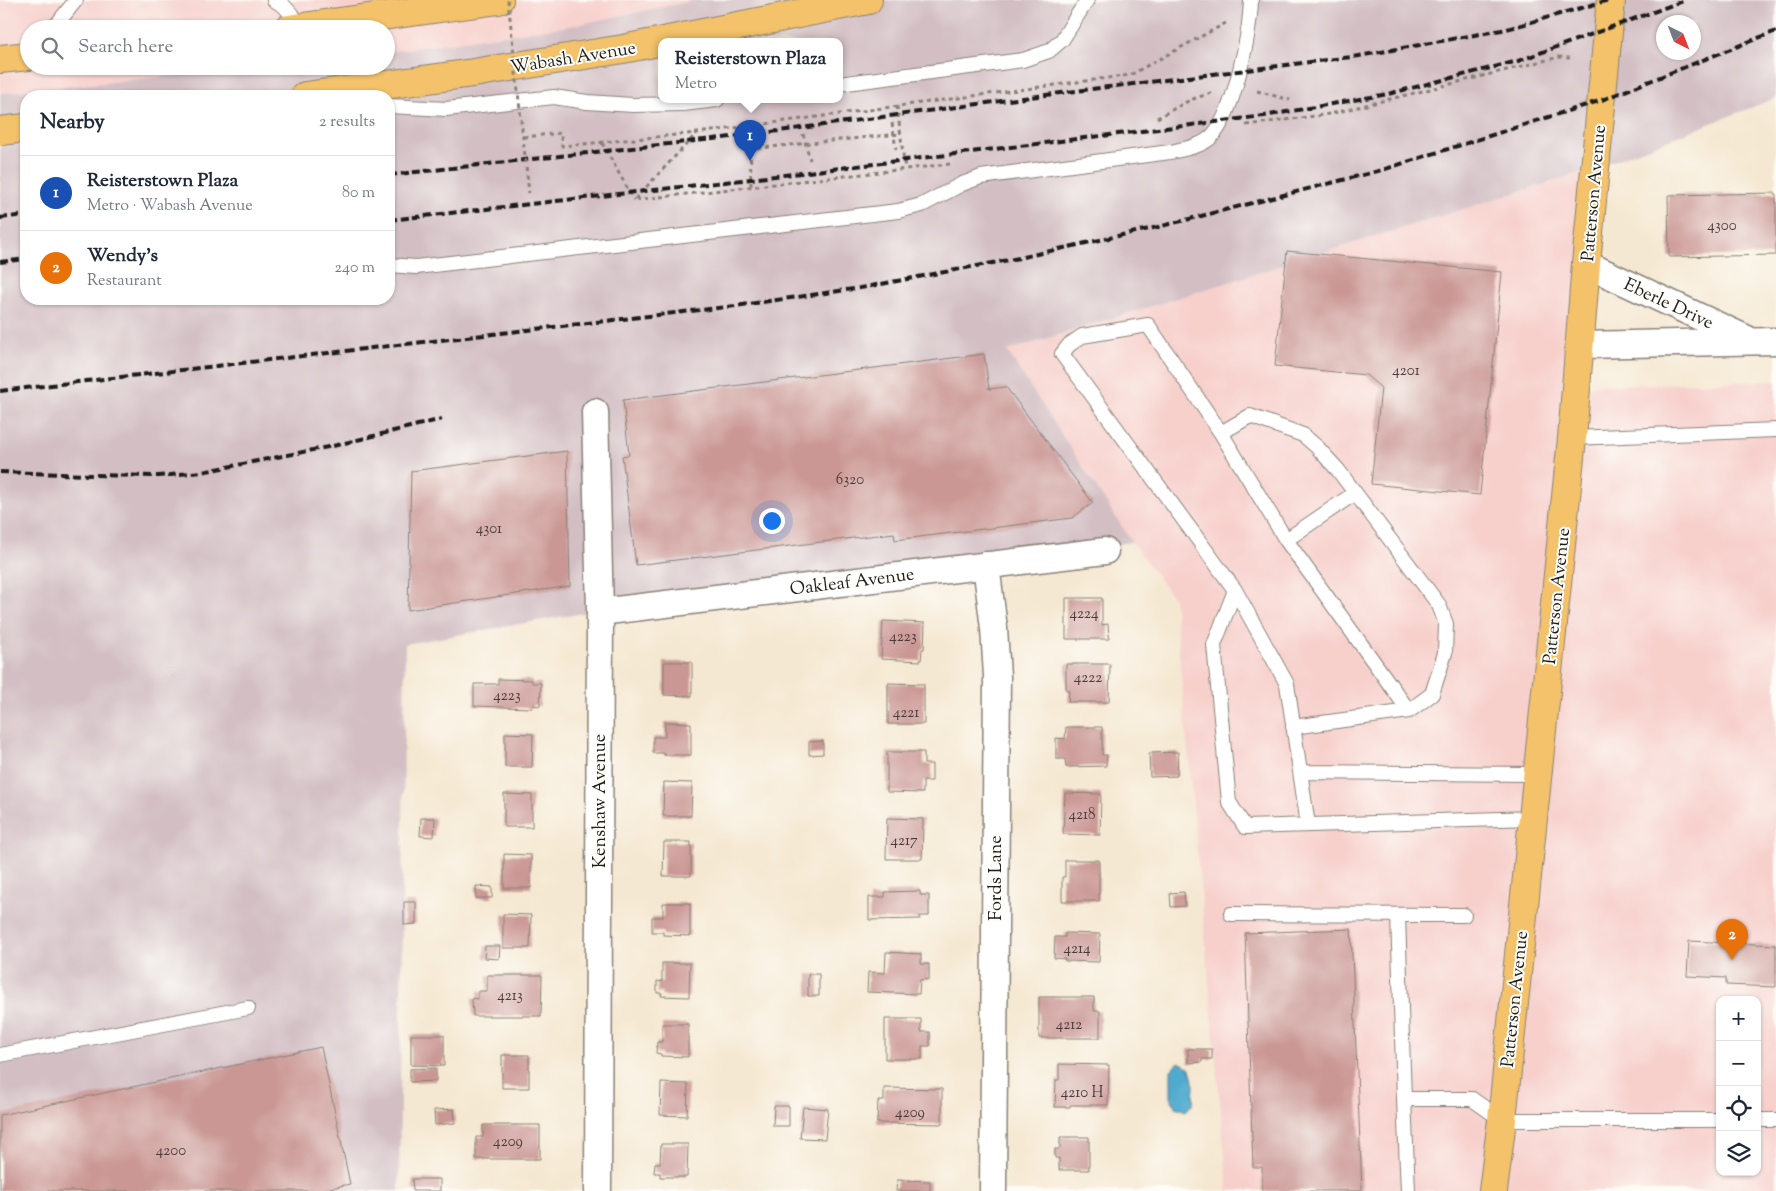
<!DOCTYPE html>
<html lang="en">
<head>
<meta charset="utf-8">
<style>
	body { margin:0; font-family:"Sorts Mill Goudy",serif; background:#f2f2f3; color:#1f2937 }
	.controls { position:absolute; right:15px; bottom:15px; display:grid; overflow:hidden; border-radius:10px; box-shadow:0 1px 4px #0004 }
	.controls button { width:45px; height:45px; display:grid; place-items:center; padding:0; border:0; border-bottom:1px solid #e0e1e3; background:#fff; color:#1f2937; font:25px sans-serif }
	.compass { position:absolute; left:1656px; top:15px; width:45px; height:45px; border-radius:50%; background:#fff; box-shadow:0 1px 4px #0004; rotate:138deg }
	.you { position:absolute; left:771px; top:520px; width:18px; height:18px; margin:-12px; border:4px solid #fff; border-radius:50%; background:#1a73e8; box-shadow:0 0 0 8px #1a73e833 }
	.badge { display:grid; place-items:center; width:32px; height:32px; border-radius:50%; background:#d1495b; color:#fff; font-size:16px; font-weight:700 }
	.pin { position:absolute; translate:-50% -41px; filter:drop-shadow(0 1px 2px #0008) }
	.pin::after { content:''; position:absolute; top:26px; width:18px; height:15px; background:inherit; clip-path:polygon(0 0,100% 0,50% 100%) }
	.popup { position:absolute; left:658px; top:38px; width:185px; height:65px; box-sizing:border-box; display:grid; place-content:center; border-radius:10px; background:#fff; filter:drop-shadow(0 1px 4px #0005); font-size:16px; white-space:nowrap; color:#747a83 }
	.popup b { font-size:19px; color:#1f2937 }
	.popup::after { content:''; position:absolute; left:50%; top:100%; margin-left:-10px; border:10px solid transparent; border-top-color:#fff }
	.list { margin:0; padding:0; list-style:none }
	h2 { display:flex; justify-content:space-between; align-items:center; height:65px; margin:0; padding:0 20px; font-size:21px }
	h2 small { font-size:16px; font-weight:400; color:#747a83 }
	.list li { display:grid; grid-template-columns:32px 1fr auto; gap:15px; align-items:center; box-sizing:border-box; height:75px; padding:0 20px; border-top:1px solid #e0e1e3 }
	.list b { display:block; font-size:19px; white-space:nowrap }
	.list p { margin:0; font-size:16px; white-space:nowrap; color:#747a83 }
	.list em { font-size:16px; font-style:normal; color:#747a83 }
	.icon { flex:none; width:28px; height:28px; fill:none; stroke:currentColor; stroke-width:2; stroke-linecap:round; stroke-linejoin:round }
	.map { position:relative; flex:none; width:1776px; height:1191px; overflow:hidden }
	.search { position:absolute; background:#fff; box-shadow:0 1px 4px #0004; left:20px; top:20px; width:375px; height:55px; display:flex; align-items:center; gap:12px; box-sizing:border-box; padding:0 18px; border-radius:28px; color:#747a83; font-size:19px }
	.panel { position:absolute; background:#fff; box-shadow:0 1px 4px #0004; left:20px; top:90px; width:375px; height:215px; border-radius:20px }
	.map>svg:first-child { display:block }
	.built { fill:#f7d0cc; fill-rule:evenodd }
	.industrial { fill:#d2bec3; fill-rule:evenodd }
	.water { fill:#50abce; stroke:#366475 }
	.building { fill:#ca9794 }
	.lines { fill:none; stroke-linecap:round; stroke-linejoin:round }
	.service-casing { stroke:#888277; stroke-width:16 }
	.minor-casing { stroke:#888277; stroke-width:29 }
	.primary-casing { stroke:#888277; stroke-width:30 }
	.path { stroke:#888277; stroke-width:3; stroke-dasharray:4 4; stroke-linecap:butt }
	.service { stroke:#fff; stroke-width:14 }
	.minor { stroke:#fff; stroke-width:26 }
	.primary { stroke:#f3c26a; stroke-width:28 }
	.rail { stroke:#1c1c1c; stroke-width:4; stroke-dasharray:8 4; stroke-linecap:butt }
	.path-bridge { stroke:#888277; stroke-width:3; stroke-dasharray:4 4; stroke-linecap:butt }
	.labels { text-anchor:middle; stroke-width:4; stroke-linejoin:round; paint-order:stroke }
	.number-label { font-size:15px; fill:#483b3a }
	.street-label { font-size:18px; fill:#1c1c1c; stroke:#fdfcf7 }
</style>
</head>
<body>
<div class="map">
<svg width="1776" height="1191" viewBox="0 0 1776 1191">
	<rect width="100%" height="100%" fill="#fdfcf7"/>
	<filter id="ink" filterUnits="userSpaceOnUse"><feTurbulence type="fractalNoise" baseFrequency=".02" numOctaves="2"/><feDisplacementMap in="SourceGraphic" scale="10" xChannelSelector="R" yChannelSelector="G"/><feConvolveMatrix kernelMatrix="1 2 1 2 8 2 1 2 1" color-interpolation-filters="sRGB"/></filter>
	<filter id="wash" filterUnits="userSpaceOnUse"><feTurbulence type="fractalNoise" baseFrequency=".0096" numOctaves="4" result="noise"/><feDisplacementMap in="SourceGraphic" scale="20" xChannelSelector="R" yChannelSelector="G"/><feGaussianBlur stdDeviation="1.12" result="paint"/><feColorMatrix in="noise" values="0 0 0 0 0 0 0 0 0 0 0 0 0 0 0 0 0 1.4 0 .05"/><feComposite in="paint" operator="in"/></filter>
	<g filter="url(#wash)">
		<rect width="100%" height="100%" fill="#f5e8d2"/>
		<path class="built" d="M0,0H696L575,25L386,52V29H29V66H273L0,93Z
			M1595,168L1570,386L1776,381V1191H1228L1174,599L1132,542L1007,351ZM1720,1000H1757V1172H1720Z"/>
		<path class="industrial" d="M696,0H1776V98L1595,168L1007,351L1132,542L847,583L600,610L405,644L399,1191H0V93L273,66H386V52L575,25ZM1664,22H1694V52H1664ZM661,42H839V100H661ZM26,96H389V299H26Z"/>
		<path class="water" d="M1179,1062L1190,1068L1194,1086L1193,1104L1186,1111L1175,1107L1171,1097V1070Z"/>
		<g id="blocks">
			<path class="building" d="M1776,193V255L1669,257L1668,195Z
				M1287,251L1502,272L1480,495L1371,484L1381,388L1366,375L1275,366Z
				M984,354L989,389L1006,387L1093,503L1072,518L895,540L894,533L636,565L622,456L629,455L623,400Z
				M567,451L570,586L408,610L411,471Z
				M1066,598H1102V625L1108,624L1109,639H1066Z
				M883,621L925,623L924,649H922L921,661L881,659Z
				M664,662H692V696L664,695Z
				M1066,664H1110L1109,702H1068L1069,690H1066Z
				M498,679L532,680V683H541L540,706L533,705L532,708L474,706V684H498Z
				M888,683L924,684V724H888Z
				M665,722L691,723V755H664V753H653V737H665Z
				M1066,727H1102V755H1107L1106,766L1066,767L1065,759H1056V738L1065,739Z
				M505,733L533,734L532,767H505Z
				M823,741V754L809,755V742Z
				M887,752H924V764H932V781H923V793L887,792Z
				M1178,752L1177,776L1150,777L1149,753Z
				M664,782L692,783L691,816H663Z
				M1065,793L1101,794L1100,835L1063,834Z
				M504,794L532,795V827H504Z
				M421,818H435L434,837L420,836Z
				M887,818L923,819L922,859H886Z
				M664,842H691V876H663Z
				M504,854L531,855V888H504Z
				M1065,860H1099V901H1062V877H1065Z
				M476,886L492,887V898H476Z
				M920,891V895H929V916H920V919L869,920V897H885V892Z
				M1184,892L1185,906L1171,907L1170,893Z
				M404,902H416V924L404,925Z
				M663,903H690V936L663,935V932H652V917H663Z
				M503,914L531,915L530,948H503Z
				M1351,929L1362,1191H1262V1167H1253L1245,933Z
				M1065,933L1100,934L1099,962L1065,961V959L1054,958L1055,937H1065Z
				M1689,941L1776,945V987L1726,985V978L1687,976Z
				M485,946H500L499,959L484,958Z
				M886,952L921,954V964H929V979L920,980L919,994L867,992L868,972L885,973Z
				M662,963H690L689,997L661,996L662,993H657V981L662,982Z
				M808,974H819V996H808Z
				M487,975H542L541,1016H473L472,998L478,999V991H487Z
				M1039,997H1094V1011H1100V1038H1039Z
				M885,1019H921V1032H930V1046H922V1059H885Z
				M662,1024H688V1057L661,1056V1054L656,1053L657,1042H662Z
				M411,1035H444V1066L411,1065Z
				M321,1047L350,1184L316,1191H0V1115Z
				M1188,1049H1212V1059H1202V1062L1188,1063Z
				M502,1055H529V1088H502Z
				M1059,1064L1109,1065L1108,1105H1070V1107H1055L1056,1080H1059Z
				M436,1068V1081L410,1082V1069Z
				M661,1083L688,1084L687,1116L660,1115Z
				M884,1088L942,1089V1124L877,1123L878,1101H884Z
				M774,1106H789V1126H773Z
				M803,1107L828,1109L825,1139L800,1138Z
				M454,1109L455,1123L435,1125L434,1110Z
				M483,1125H540V1159H476V1137H483Z
				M1060,1137H1089V1170H1059V1158H1055V1149H1060Z
				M661,1144H688L687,1177H660V1173H654L655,1163H660Z
				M412,1179H440V1191H413Z
				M897,1180L930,1181V1191H896Z"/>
		</g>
	</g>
	<g filter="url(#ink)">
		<use href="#blocks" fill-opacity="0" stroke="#888277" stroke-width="1"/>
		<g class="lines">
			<defs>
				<path id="service" d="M274,0L284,6L303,27
					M53,29L76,0
					M839,84L1023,60L1049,51L1062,40L1087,0
					M389,106L446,109L554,97L587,102L633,105L683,104L717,100
					M389,265L416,267L898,211L922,205L962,184L981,177L1170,152C1184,149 1199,147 1210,138C1234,117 1250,32 1251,0
					M1221,433L1250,416L1303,435L1317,447L1338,470L1439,605L1446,624L1445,653L1432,694L1409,711L1293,727
					M1572,438L1776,430
					M1286,540L1355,493
					M1235,590L1214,645L1229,802L1245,827L1533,818
					M1300,772L1538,774
					M1308,825L1287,684L1235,590L1062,354L1069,345L1082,336L1148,325L1221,433L1286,540L1409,711
					M1231,914L1464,915
					M1398,915L1404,1099
					M0,1055L248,1008
					M1757,1120H1776
					M1408,1191L1404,1099H1472L1502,1120H1720"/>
				<path id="minor" d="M1586,264L1747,339
					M1580,345L1776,341
					M595,412L600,612L598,1191
					M986,565L994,628L997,676L993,1191
					M600,612L1105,551"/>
				<path id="primary" d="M288,29L499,0
					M0,59L29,56
					M305,96L473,73L623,49L868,0
					M0,131L26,128
					M1493,1191L1502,1120L1572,438L1586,264L1611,0"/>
			</defs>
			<use href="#service" class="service-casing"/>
			<use href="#minor" class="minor-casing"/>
			<use href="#primary" class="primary-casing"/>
			<path class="path" d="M1257,91L1290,100
				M897,106L905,169
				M1157,118L1190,100L1211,93
				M892,123L896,149
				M1246,125L1330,114L1559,57L1570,58
				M750,126L751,187
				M803,134L810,160
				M524,137L561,133L562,146L697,133
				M602,143L634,200
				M750,149L900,134
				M950,164L634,200L697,133L1130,75L1226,23"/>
			<use href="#service" class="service"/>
			<use href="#minor" class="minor"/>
			<use href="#primary" class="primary"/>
			<path class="rail" d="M389,175L749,135L1068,92L1359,56L1507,29L1609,0
				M0,218L26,215
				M389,220L751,179L1264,116L1388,94L1518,61L1686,0
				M0,262L26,259
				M0,391L735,306L860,288L1019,258L1158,227L1382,170L1602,100L1776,31
				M0,472L90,475L159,476L202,472L333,446L442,419"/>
			<path class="path-bridge" d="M508,0L529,193"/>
		</g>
	</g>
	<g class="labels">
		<g class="number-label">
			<text x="1722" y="230">4300</text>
			<text x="1406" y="375">4201</text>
			<text x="850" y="484">6320</text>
			<text x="489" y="533">4301</text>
			<text x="1084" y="618">4224</text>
			<text x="903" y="641">4223</text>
			<text x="1088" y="682">4222</text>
			<text x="507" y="700">4223</text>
			<text x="906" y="717">4221</text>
			<text x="1082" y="819">4218</text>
			<text x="904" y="845">4217</text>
			<text x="1077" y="953">4214</text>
			<text x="510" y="1000">4213</text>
			<text x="1069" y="1029">4212</text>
			<text x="1082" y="1097">4210 H</text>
			<text x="910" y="1117">4209</text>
			<text x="508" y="1146">4209</text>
			<text x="171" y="1155">4200</text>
		</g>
		<g class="street-label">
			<text transform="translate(573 57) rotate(-9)" y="6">Wabash Avenue</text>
			<text transform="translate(1593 193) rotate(-85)" y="6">Patterson Avenue</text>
			<text transform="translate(1669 303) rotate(25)" y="6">Eberle Drive</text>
			<text transform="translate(852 581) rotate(-7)" y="6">Oakleaf Avenue</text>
			<text transform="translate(1556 596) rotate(-84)" y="6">Patterson Avenue</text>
			<text transform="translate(599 801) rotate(-90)" y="6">Kenshaw Avenue</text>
			<text transform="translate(995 878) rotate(-90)" y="6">Fords Lane</text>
			<text transform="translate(1514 999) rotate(-84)" y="6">Patterson Avenue</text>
		</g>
	</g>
</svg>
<div class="controls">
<button>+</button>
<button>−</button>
<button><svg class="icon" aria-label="locate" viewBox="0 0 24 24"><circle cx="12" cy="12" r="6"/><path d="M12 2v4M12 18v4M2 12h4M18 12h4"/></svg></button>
<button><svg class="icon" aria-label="layers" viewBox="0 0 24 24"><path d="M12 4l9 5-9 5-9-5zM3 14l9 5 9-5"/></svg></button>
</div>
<svg class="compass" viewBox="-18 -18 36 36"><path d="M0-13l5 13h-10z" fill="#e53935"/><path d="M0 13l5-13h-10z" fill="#747a83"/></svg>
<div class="you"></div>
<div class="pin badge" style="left:750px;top:161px;background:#1a4fb4">1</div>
<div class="popup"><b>Reisterstown Plaza</b>Metro</div>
<div class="pin badge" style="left:1732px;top:960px;background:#e8710a">2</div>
<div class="search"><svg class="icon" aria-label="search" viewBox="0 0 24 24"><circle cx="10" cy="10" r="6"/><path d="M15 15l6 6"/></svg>Search here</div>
<section class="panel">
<h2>Nearby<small>2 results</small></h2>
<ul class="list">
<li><span class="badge" style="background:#1a4fb4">1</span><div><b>Reisterstown Plaza</b><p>Metro · Wabash Avenue</p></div><em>80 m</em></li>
<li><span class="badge" style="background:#e8710a">2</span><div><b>Wendy's</b><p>Restaurant</p></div><em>240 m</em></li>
</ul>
</section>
</div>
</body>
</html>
